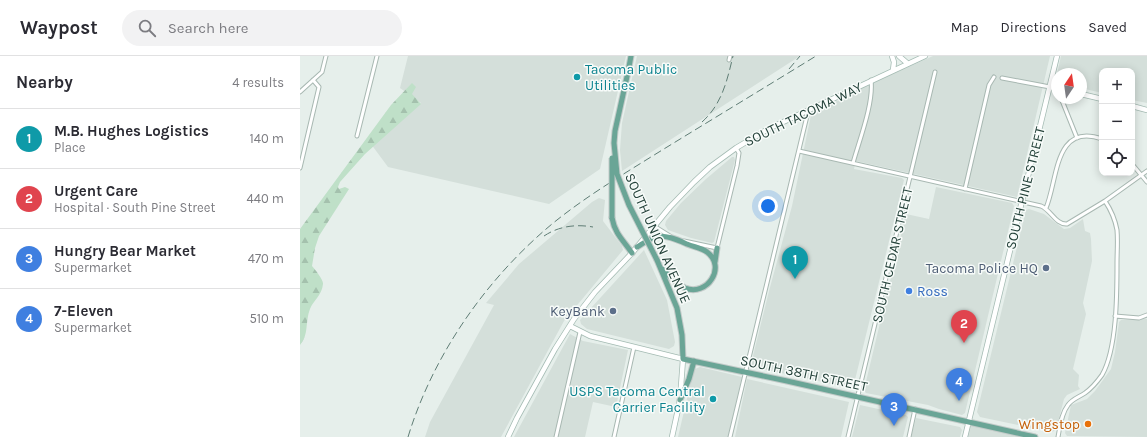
<!DOCTYPE html>
<html lang="en">
<head>
<meta charset="utf-8">
<style>
	body { margin:0; font-family:Karla,sans-serif; background:#f2f2f3; color:#2b2b33 }
	.controls { position:absolute; right:12px; top:12px; display:grid; overflow:hidden; border-radius:8px; box-shadow:0 2px 10px #0003 }
	.controls button { width:36px; height:36px; display:grid; place-items:center; padding:0; border:0; border-bottom:1px solid #e1e1e2; background:#fff; color:#2b2b33; font:20px sans-serif }
	.compass { position:absolute; left:751px; top:12px; width:36px; height:36px; border-radius:50%; background:#fff; box-shadow:0 2px 10px #0003; rotate:13deg }
	.you { position:absolute; left:468px; top:150px; width:14px; height:14px; margin:-10px; border:3px solid #fff; border-radius:50%; background:#1a73e8; box-shadow:0 0 0 6px #1a73e833 }
	.badge { display:grid; place-items:center; width:26px; height:26px; border-radius:50%; background:#0b8043; color:#fff; font-size:13px; font-weight:700 }
	.pin { position:absolute; translate:-50% -33px; filter:drop-shadow(0 1px 2px #0008) }
	.pin::after { content:''; position:absolute; top:21px; width:14px; height:12px; background:inherit; clip-path:polygon(0 0,100% 0,50% 100%) }
	.list { margin:0; padding:0; list-style:none }
	h2 { display:flex; justify-content:space-between; align-items:center; height:52px; margin:0; padding:0 16px; font-size:17px }
	h2 small { font-size:13px; font-weight:400; color:#7c7c81 }
	.list li { display:grid; grid-template-columns:26px 1fr auto; gap:12px; align-items:center; box-sizing:border-box; height:60px; padding:0 16px; border-top:1px solid #e1e1e2 }
	.list b { display:block; font-size:15px; white-space:nowrap }
	.list p { margin:0; font-size:13px; white-space:nowrap; color:#7c7c81 }
	.list em { font-size:13px; font-style:normal; color:#7c7c81 }
	.icon { flex:none; width:22px; height:22px; fill:none; stroke:currentColor; stroke-width:2; stroke-linecap:round; stroke-linejoin:round }
	.map { position:relative; flex:none; width:847px; height:381px; overflow:hidden }
	header { display:flex; align-items:center; gap:24px; box-sizing:border-box; height:56px; padding:0 20px; background:#fff; border-bottom:1px solid #e1e1e2 }
	header strong { font-size:19px }
	nav { display:flex; gap:22px; margin-inline-start:auto; font-size:14px }
	.search { width:280px; height:36px; background:#f2f2f3; display:flex; align-items:center; gap:10px; box-sizing:border-box; padding:0 14px; border-radius:22px; color:#7c7c81; font-size:15px }
	main { display:flex }
	aside { flex:1; background:#fff }
	.map>svg:first-child { display:block }
	.built { fill:#d4dfda }
	.forest { fill:url(#forest-firs) }
	.lines { fill:none; stroke-linecap:round; stroke-linejoin:round }
	.street-casing { stroke:#a8b8b2; stroke-width:5 }
	.secondary-casing { stroke:#a4bbb3; stroke-width:6 }
	.primary-casing { stroke:#c2cac8; stroke-width:7 }
	.street { stroke:#fff; stroke-width:3 }
	.secondary { stroke:#fff; stroke-width:4.5 }
	.primary { stroke:#6aa596; stroke-width:5 }
	.rail { stroke:#5f7d75; stroke-width:1; stroke-dasharray:8 4; stroke-linecap:butt }
	.primary-bridge-casing { stroke:#c2cac8; stroke-width:7; stroke-linecap:butt }
	.primary-bridge { stroke:#6aa596; stroke-width:5 }
	.culture-dot { fill:#0f9aa8; stroke:#f7fbf9; stroke-width:1.5 }
	.service-dot { fill:#5c6f8a; stroke:#f7fbf9; stroke-width:1.5 }
	.shop-dot { fill:#3f7fe0; stroke:#f7fbf9; stroke-width:1.5 }
	.food-dot { fill:#e8710a; stroke:#f7fbf9; stroke-width:1.5 }
	.labels { text-anchor:middle; stroke-width:3; stroke-linejoin:round; paint-order:stroke }
	.culture-label { font-size:14px; fill:#0d838f; stroke:#f7fbf9; text-anchor:start }
	.street-label { font-size:14px; fill:#24423a; stroke:#f7fbf9 }
	.service-label { font-size:14px; fill:#4e5e75; stroke:#f7fbf9; text-anchor:end }
	.shop-label { font-size:14px; fill:#366cbe; stroke:#f7fbf9; text-anchor:start }
	.food-label { font-size:14px; fill:#c56008; stroke:#f7fbf9; text-anchor:end }
</style>
</head>
<body>
<header>
<strong>Waypost</strong>
<div class="search"><svg class="icon" aria-label="search" viewBox="0 0 24 24"><circle cx="10" cy="10" r="6"/><path d="M15 15l6 6"/></svg>Search here</div>
<nav><a>Map</a><a>Directions</a><a>Saved</a></nav>
</header>
<main>
<aside>
<h2>Nearby<small>4 results</small></h2>
<ul class="list">
<li><span class="badge" style="background:#0f9aa8">1</span><div><b>M.B. Hughes Logistics</b><p>Place</p></div><em>140 m</em></li>
<li><span class="badge" style="background:#e0444e">2</span><div><b>Urgent Care</b><p>Hospital · South Pine Street</p></div><em>440 m</em></li>
<li><span class="badge" style="background:#3f7fe0">3</span><div><b>Hungry Bear Market</b><p>Supermarket</p></div><em>470 m</em></li>
<li><span class="badge" style="background:#3f7fe0">4</span><div><b>7-Eleven</b><p>Supermarket</p></div><em>510 m</em></li>
</ul>
</aside>
<div class="map">
<svg width="847" height="381" viewBox="0 0 847 381">
	<defs>
		<pattern id="forest-firs" width="22" height="20" patternUnits="userSpaceOnUse"><rect width="22" height="20" fill="#bfe0c8"/><path d="M5 1l3.5 6h-7zM16 11l3.5 6h-7z" fill="#a4c1ad"/></pattern>
	</defs>
	<rect width="100%" height="100%" fill="#e6efeb"/>
	<path class="built" d="M108,0H326L300,113L249,148L88,111L71,88L121,47L100,32Z
		M337,0H500L322,115L320,94L322,67Z
		M633,0H750L717,141L556,105L554,113L602,122L604,124L553,332L551,333L510,323L452,311L451,308L469,235L492,150L511,59L561,32Z
		M761,0H847V47L832,44V15H802V37L781,32V18H757Z
		M432,101H434L435,104L414,186L412,187L391,182L368,174L365,169L366,165L381,147L406,123Z
		M636,131L712,147L714,150L665,357L662,359L639,353L628,349L566,337L564,334L606,158L629,163Z
		M299,142L305,144L303,165L322,190L323,194L264,265L201,381H125L130,366L194,249L186,247L219,208L292,146Z
		M729,153L744,158L764,173L770,172L783,163L785,175L790,177L791,183L792,205L783,247L786,258L773,313L779,319L778,330L780,333L767,339L764,343L756,374L752,376L680,361L677,356L726,154Z
		M344,194L367,244L375,286L374,290L369,293L287,273L281,268L280,264Z
		M847,263V381L767,380L765,377L771,349L787,343L795,335L811,313L815,296L819,266L821,264Z
		M270,278L283,285L328,294L316,351L293,346L285,381H214Z
		M400,311L442,321L428,381H378L393,317L395,313Z
		M447,323L549,346L541,381H435Z
		M560,349L606,359L608,361L603,381H552Z
		M616,362L660,371L662,374L660,381H611Z
		M669,367L735,381H665Z"/>
	<path class="forest" d="M112,27L116,31L112,38L121,48L65,98L40,126L38,131L39,133L45,131L49,133L19,180L15,192L12,210C15,213 24,225 23,228C22,239 13,245 10,253C5,266 9,279 0,289V173L91,49Z"/>
	<g class="lines">
		<defs>
			<path id="street" d="M429,4L430,0
				M702,22L750,31
				M0,36L22,16L26,0
				M761,42L777,82
				M57,80L77,0
				M499,95L741,150C751,154 756,169 767,168L805,145L847,115
				M553,107C559,85 574,47 571,24
				M832,108L847,126
				M0,112L19,31L13,24
				M665,133L689,29L694,21
				M746,152C758,124 754,66 802,83
				M354,170L370,180
				M384,185L417,192L437,110L439,97L436,92
				M815,260L839,262L847,259
				M256,381L280,276
				M314,381L334,291
				M430,381L507,60L506,55
				M548,381L635,16
				M609,381L615,353
				M758,381C760,371 761,358 768,349C772,343 779,341 785,337C792,332 797,326 802,319C817,293 817,238 817,207C817,196 818,185 817,174C815,163 811,154 805,145"/>
			<path id="secondary" d="M592,0L594,6L593,14
				M599,0L607,7
				M750,31L757,32
				M781,38L802,43
				M832,50L847,54
				M270,270L290,280L383,303L380,344L372,381
				M208,381L217,362L255,293L274,263L295,236L332,197L370,151L394,126L410,111L436,92L468,73L625,0
				M665,381L757,0"/>
			<path id="primary" d="M328,16L331,0
				M312,162C315,178 323,184 332,197
				M337,191C342,188 349,183 355,181C365,178 378,184 387,188C394,191 402,192 407,196C427,211 407,241 385,232C376,228 369,219 362,213
				M357,204L377,252L382,279L383,303L487,325L735,381
				M415,206L417,192
				M380,344L389,323L394,305"/>
		</defs>
		<use href="#street" class="street-casing"/>
		<use href="#secondary" class="secondary-casing"/>
		<use href="#primary" class="primary-casing"/>
		<use href="#street" class="street"/>
		<use href="#secondary" class="secondary"/>
		<use href="#primary" class="primary"/>
		<path class="rail" d="M489,13L500,0
			M402,66C422,48 427,25 433,0
			M244,180C259,170 276,168 293,171
			M108,381C133,299 186,223 252,168C285,141 322,119 359,96C411,64 464,32 516,0"/>
		<defs>
			<path id="primary-bridge" d="M328,16L315,75L314,87L317,118L329,149L357,204
				M312,162V102"/>
		</defs>
		<use href="#primary-bridge" class="primary-bridge-casing"/>
		<use href="#primary-bridge" class="primary-bridge"/>
	</g>
	<g class="culture-dot">
		<circle cx="277" cy="21" r="4"/>
		<circle cx="413" cy="343" r="4"/>
	</g>
	<g class="service-dot">
		<circle cx="746" cy="212" r="4"/>
		<circle cx="313" cy="255" r="4"/>
	</g>
	<circle class="shop-dot" cx="609" cy="235" r="4"/>
	<circle class="food-dot" cx="788" cy="368" r="4"/>
	<g class="labels">
		<g class="culture-label">
			<text x="285" y="18">Tacoma Public<tspan x="285" dy="16">Utilities</tspan></text>
			<text x="405" y="340" text-anchor="end">USPS Tacoma Central<tspan x="405" dy="16">Carrier Facility</tspan></text>
		</g>
		<g class="street-label">
			<text transform="translate(503 58) rotate(-26)" y="5">SOUTH TACOMA WAY</text>
			<text transform="translate(725 132) rotate(-76)" y="5">SOUTH PINE STREET</text>
			<text transform="translate(358 182) rotate(66)" y="5">SOUTH UNION AVENUE</text>
			<text transform="translate(592 199) rotate(-77)" y="5">SOUTH CEDAR STREET</text>
			<text transform="translate(504 317) rotate(12)" y="5">SOUTH 38TH STREET</text>
		</g>
		<g class="service-label">
			<text x="738" y="217">Tacoma Police HQ</text>
			<text x="305" y="260">KeyBank</text>
		</g>
		<g class="shop-label">
			<text x="617" y="240">Ross</text>
		</g>
		<g class="food-label">
			<text x="780" y="373">Wingstop</text>
		</g>
	</g>
</svg>
<div class="controls">
<button>+</button>
<button>−</button>
<button><svg class="icon" aria-label="locate" viewBox="0 0 24 24"><circle cx="12" cy="12" r="6"/><path d="M12 2v4M12 18v4M2 12h4M18 12h4"/></svg></button>
</div>
<svg class="compass" viewBox="-18 -18 36 36"><path d="M0-13l5 13h-10z" fill="#e53935"/><path d="M0 13l5-13h-10z" fill="#7c7c81"/></svg>
<div class="you"></div>
<div class="pin badge" style="left:495px;top:223px;background:#0f9aa8">1</div>
<div class="pin badge" style="left:664px;top:287px;background:#e0444e">2</div>
<div class="pin badge" style="left:594px;top:370px;background:#3f7fe0">3</div>
<div class="pin badge" style="left:659px;top:345px;background:#3f7fe0">4</div>
</div>
</main>
</body>
</html>
